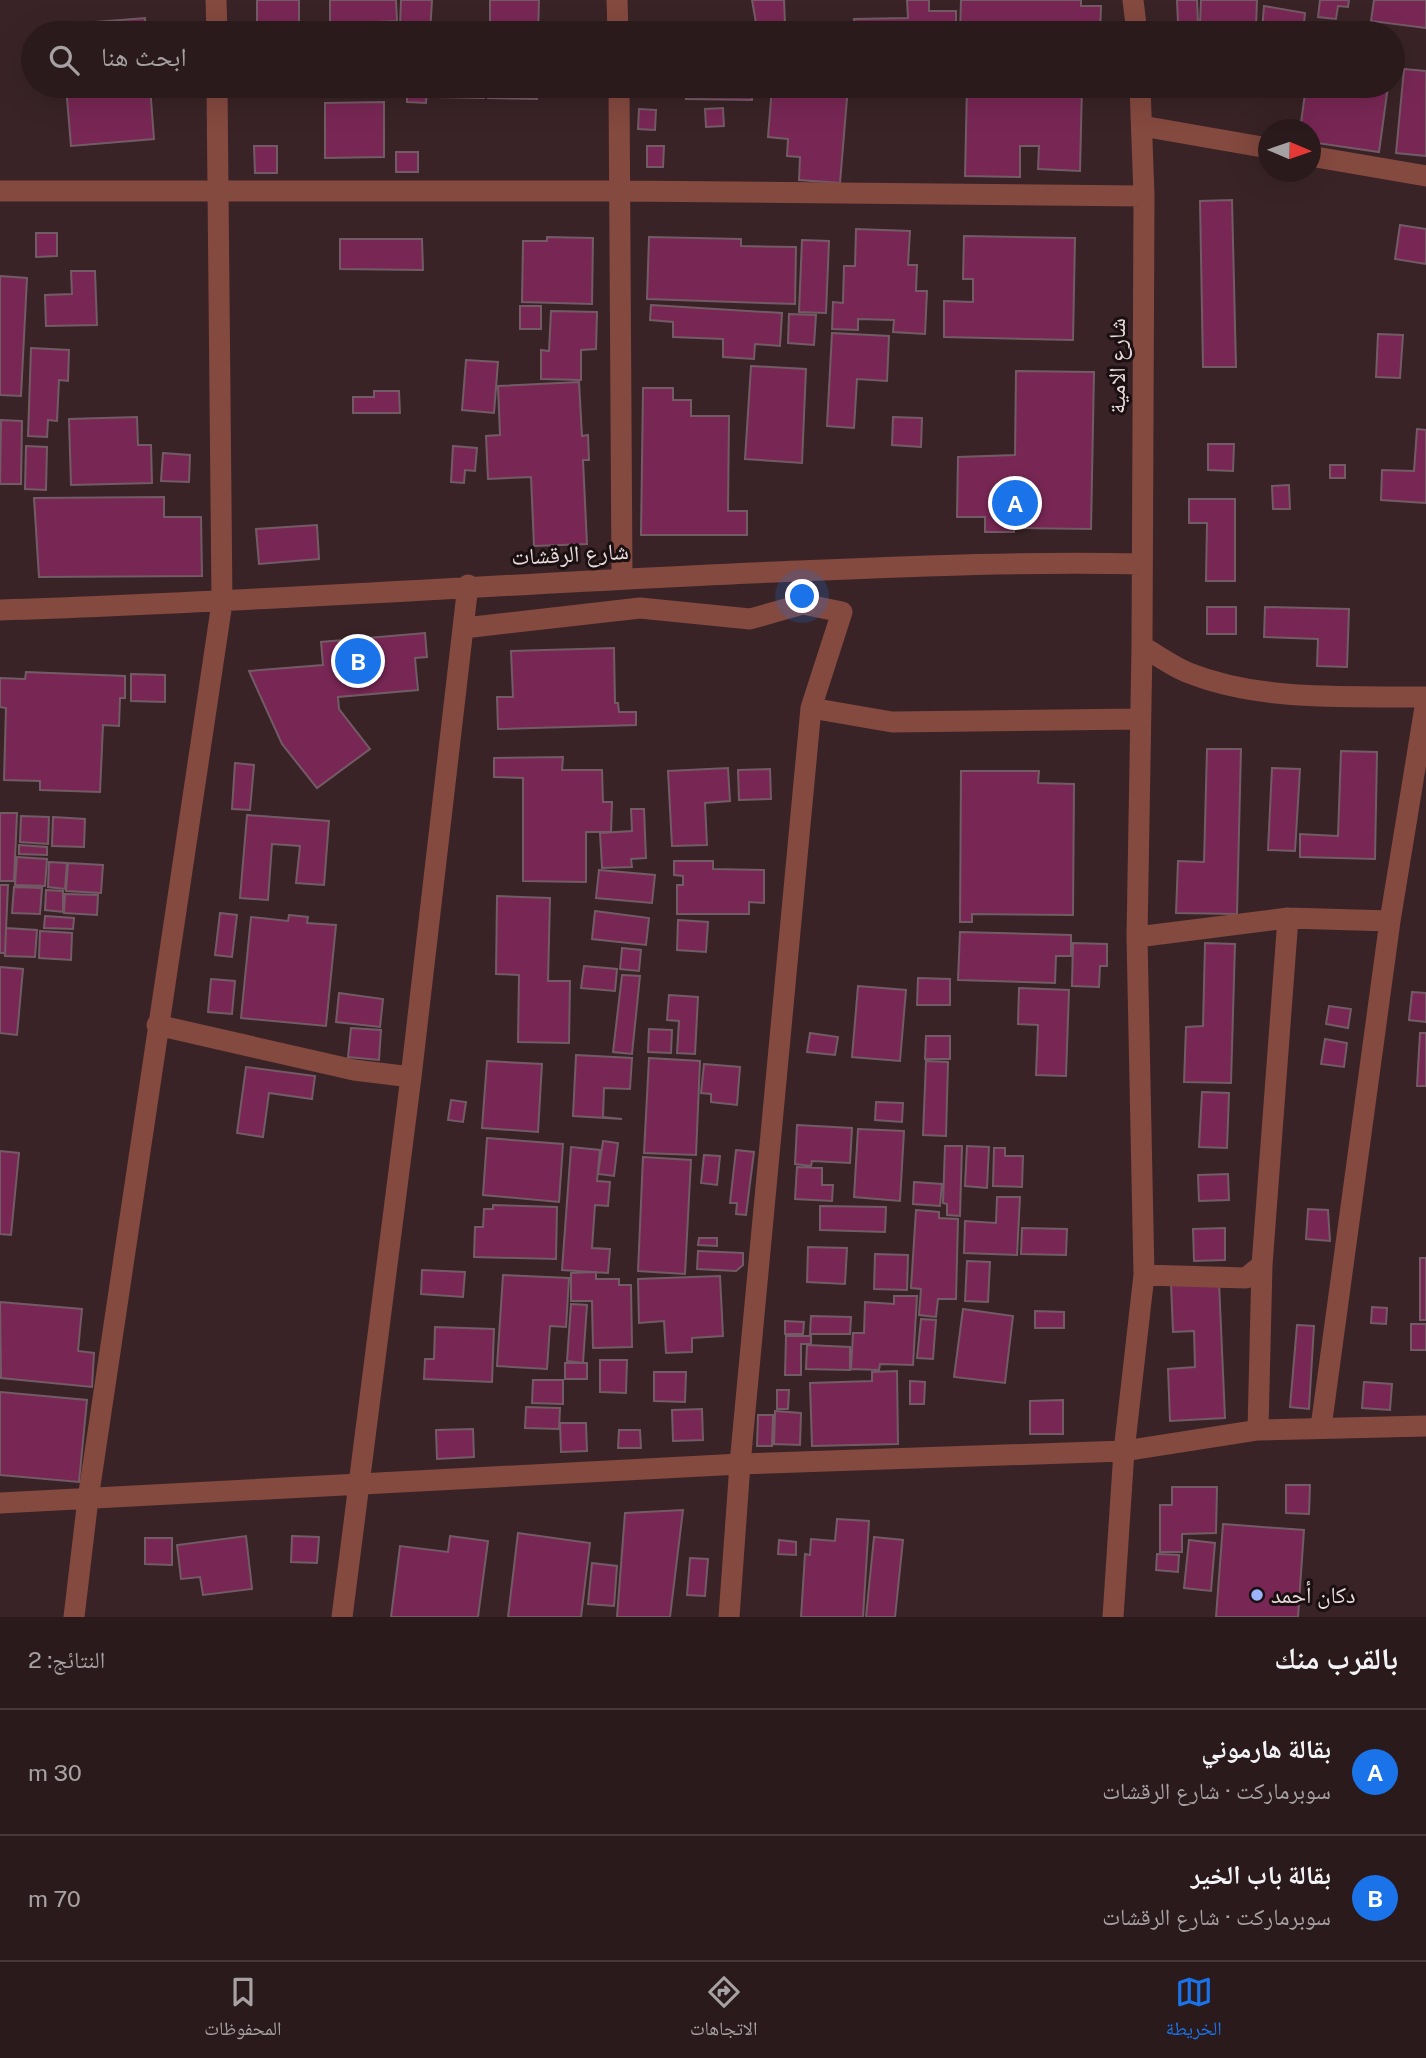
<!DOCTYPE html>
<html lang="ar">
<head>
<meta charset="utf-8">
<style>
	body { margin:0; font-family:"Public Sans","Noto Naskh Arabic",sans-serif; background:#372729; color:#f1f3f6; direction:rtl }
	.compass { position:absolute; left:1258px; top:119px; width:63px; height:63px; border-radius:50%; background:#2b1a1c; box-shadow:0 7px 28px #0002; rotate:92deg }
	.you { position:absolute; left:803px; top:597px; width:24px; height:24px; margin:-18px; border:5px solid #fff; border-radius:50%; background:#1a73e8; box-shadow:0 0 0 10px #1a73e833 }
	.badge { display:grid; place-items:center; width:46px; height:46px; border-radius:50%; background:#1a73e8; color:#fff; font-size:23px; font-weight:700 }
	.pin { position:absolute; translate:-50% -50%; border:4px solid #fff; box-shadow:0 2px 7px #0006 }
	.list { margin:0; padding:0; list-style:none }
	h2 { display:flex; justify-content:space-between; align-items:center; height:91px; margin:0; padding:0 28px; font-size:30px }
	h2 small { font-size:23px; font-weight:400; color:#a6a1a3 }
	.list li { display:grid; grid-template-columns:46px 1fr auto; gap:21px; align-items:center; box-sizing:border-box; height:126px; padding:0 28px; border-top:2px solid #47383b }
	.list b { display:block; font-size:26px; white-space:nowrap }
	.list p { margin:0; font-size:23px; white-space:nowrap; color:#a6a1a3 }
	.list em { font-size:23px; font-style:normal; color:#a6a1a3 }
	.icon { flex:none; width:38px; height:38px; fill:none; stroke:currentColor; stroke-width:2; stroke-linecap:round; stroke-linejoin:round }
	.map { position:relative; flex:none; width:1426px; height:1617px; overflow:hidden; direction:ltr }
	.search { position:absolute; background:#2b1a1c; box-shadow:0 7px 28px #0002; left:21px; right:21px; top:21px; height:77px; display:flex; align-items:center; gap:18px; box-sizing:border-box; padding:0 24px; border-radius:38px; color:#a6a1a3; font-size:26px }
	.sheet { height:343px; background:#2b1a1c }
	nav { display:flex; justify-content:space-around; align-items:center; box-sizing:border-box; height:98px; border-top:2px solid #47383b; background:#2b1a1c; font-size:19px; color:#a6a1a3 }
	nav a { display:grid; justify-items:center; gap:4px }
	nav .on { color:#1a73e8 }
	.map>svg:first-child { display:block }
	.building { fill:#782754; stroke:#735b65; stroke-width:2 }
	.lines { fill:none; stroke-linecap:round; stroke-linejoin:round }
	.minor { stroke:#84493f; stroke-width:21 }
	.poi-dot { fill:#9cb4fd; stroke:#1a1011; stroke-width:2.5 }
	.labels { text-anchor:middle; stroke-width:6; stroke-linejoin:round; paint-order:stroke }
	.street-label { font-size:23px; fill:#e9d9db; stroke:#1a1011 }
	.poi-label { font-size:23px; fill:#e9d9db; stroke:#1a1011; text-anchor:start }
</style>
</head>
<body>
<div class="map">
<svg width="1426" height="1617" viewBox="0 0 1426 1617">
	<rect width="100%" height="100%" fill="#392326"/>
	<path class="building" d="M257,0H299V31H257Z
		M330,0H396L397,21L379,22V33H330Z
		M401,0H432L430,33H387L388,25H400Z
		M490,0H539L538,33H490Z
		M752,0H784L785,22L756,23Z
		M907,0H929V11H956V33H855L854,19L908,18Z
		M961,0H1081V6H1101L1100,33H960Z
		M1177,0H1197L1198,23H1178Z
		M1201,0H1257L1256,27L1200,24Z
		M1320,0H1349L1348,7L1338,6L1336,19L1318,17Z
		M1374,0H1426V28L1371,21Z
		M1264,6L1305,13L1303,33L1262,31Z
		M145,18L146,33H83V23Z
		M1404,69L1426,71V156L1396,153Z
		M66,86H150L154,139L71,146Z
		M407,86H427L426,103L407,102Z
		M437,86H484V98L437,97Z
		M488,86H537V99L488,98Z
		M686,86H752V100L686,99Z
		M772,86H848L840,183L799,180L800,157L787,156L788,139L768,137Z
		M967,86H1082L1080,171L1038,169L1039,146H1020V177L965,176Z
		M1306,86H1388L1379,152L1310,142V130H1300Z
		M384,102V157L325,158V103Z
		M723,108L724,126L706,127L705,109Z
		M639,109L656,110L655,130L638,129Z
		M254,146H277V173H255Z
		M647,146H664L663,167H647Z
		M396,152H418V172H396Z
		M1232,200L1236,367H1203L1200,201Z
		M1400,225L1426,229V264L1395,259Z
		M856,229L910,231L908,265H917L916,291H927L925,334L893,332L894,320L858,319V330L832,329L833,302L843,303L844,266H855Z
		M36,233H57V256L36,257Z
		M964,236L1075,238L1073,340L944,337V301L973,302V279H963Z
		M547,237L593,238L592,304L522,302L523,241H547Z
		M649,237L741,239V246L796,247L795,304L647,299Z
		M340,239H422L423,270L340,269Z
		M802,240L829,241L826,313L799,312Z
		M71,271H95L97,325L46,326L45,295L72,294Z
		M0,276L27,278L21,396L0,395Z
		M651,305L782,313L780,346L755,344L754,359L723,357V339L673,337V322L650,320Z
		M520,306H541V329H520Z
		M551,311L597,312L596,349L581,350V380L541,379V350L549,351Z
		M789,314L816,315L814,345L788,343Z
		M832,333L889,336L887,381L857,379L854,428L827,426Z
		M1378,334L1403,335L1400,378L1376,377Z
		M31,348L69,350L68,381L59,380L57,421L48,420L47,437L28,436Z
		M466,360L498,362L494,413L462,410Z
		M751,366L806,369L802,463L745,459Z
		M1016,371L1094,372L1091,529L1014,528V532H985V517H957L958,457L1015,455Z
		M579,382L582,436L588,435L589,460H583L587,544L534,546L531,477L488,479L486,436L500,435L498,386Z
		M643,388H673V400H691V416H729L728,511H747V535H641Z
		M374,391H399L400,413H353V397H374Z
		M137,417L138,445H151L152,483L71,485L69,419Z
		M893,417L922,418L921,447L892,445Z
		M1,420L22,421L21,484H0Z
		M1417,429L1426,430V503L1381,500L1382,470L1414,471Z
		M1208,444H1234L1233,471L1208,470Z
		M26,446L47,447L46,490L25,489Z
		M453,446L477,448L475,471L465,470L464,483L451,482Z
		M163,453L190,455L189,482L161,481Z
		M1330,465H1345V478H1330Z
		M1289,485L1290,509H1273L1272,486Z
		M164,497V517H201L202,576L39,577L34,498Z
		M1189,499H1235V581H1206L1207,523H1189Z
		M317,525L319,559L259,564L256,529Z
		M1207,607H1236V634H1207Z
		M1265,607L1349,609L1347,667L1317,666L1318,639L1264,637Z
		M425,633L427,657L415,658L418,690L338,697L339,709L370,749L317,788L282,744L249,671L323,665L321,642Z
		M614,648L615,703H618L619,712H636V725L498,729L497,697H513L511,651Z
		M26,672L125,676V698H120L119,726L103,725L100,792L40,790V781L4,780L6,708L0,707V678L25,679Z
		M131,674L165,675V702L131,701Z
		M1207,749H1241L1237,914L1176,913L1178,861L1204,862Z
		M1341,751L1377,752L1375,859L1300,857V834L1338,836Z
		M563,757L562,770H602L603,802H612L611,832H586V882L523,881V778L494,777V758Z
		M235,763L254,765L250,810L232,809Z
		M728,768L730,801L705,803L707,845L672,846L668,771Z
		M1272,768L1300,769L1295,851L1268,850Z
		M770,769L771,799L739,800L738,770Z
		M961,771H1039L1038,783L1074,784L1073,915L972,914V922H960Z
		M631,809H644L646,858L631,859L632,867L602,868L600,833L632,831Z
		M0,813H17L14,881H0Z
		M247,815L329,821L324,885L296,883L300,846L272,844L268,900L240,898Z
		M21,816L49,817L48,844L20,842Z
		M53,817L85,819L84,847L52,846Z
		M19,845L47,847V855L19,854Z
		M17,857L47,859L45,886L15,885Z
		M674,861H713V869L764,870V903L749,902V914H677V885H683V876L674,875Z
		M49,862L67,863L65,889L48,887Z
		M68,863L103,865L101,893L66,891Z
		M599,870L655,875L652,903L596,898Z
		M0,885H8L5,953H0Z
		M14,887L42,888L40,914L12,913Z
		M46,890L63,891V912L45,910Z
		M65,894L98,895L97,915L64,913Z
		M497,896L550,898L548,981H570L569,1043L518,1042L519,975L496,974Z
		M595,911L649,918L646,945L592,939Z
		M220,913L237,915L232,957L215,955Z
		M289,915L308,917L307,923L336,925L326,1026L241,1018L251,917L288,921Z
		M45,916L74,918L73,929L44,928Z
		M678,920L708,922L706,952L677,950Z
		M6,928L37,930L35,957L5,956Z
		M40,931L72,933L71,960L39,958Z
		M960,932L1071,935V956H1056L1055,983L958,980Z
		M1073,943L1107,944V966H1100L1099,987L1072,986Z
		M1205,943L1235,944L1231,1083L1184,1082L1186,1027L1203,1026Z
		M622,948L641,950L639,971L620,969Z
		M584,966L617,969L615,991L581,988Z
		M0,967L23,969L17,1035L0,1033Z
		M622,975L640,976L632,1054L613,1052Z
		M918,978L950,979V1005H917Z
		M211,979L235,981L232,1014L208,1012Z
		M858,986L906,990L900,1061L852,1057Z
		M1019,988L1069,990L1066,1076L1036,1075L1038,1025L1018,1024Z
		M1412,992L1426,993V1022L1409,1020Z
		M339,993L383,999L380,1027L336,1022Z
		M669,995L698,997L695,1054L677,1053L679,1021L667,1020Z
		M1329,1006L1351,1009L1348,1028L1326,1024Z
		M351,1028L381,1030L379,1060L348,1057Z
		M649,1029L672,1030L671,1053L648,1052Z
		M810,1033L838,1037L835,1055L807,1052Z
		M1420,1033H1426V1086H1417Z
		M926,1036H950V1059H925Z
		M1325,1039L1347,1043L1344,1067L1321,1064Z
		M576,1055L632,1058L630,1089L604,1088L603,1117L622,1119L573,1116Z
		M649,1058L700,1061L696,1155L644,1153Z
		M487,1061L542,1064L538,1132L482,1128Z
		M926,1061L948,1062L946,1136L923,1135Z
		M704,1064L740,1067L737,1105L711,1102V1094L701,1093Z
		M246,1067L315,1076L312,1099L269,1093L263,1137L237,1133Z
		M1202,1092L1229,1093L1227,1148L1199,1147Z
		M451,1100L466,1102L463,1122L448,1120Z
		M876,1102L903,1103L902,1122L875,1120Z
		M797,1125L852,1128L850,1163L812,1161L811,1166L795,1164Z
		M858,1129L904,1131L900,1201L854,1197Z
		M487,1138L563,1144L559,1202L483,1195Z
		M603,1141L618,1143L614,1176L598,1174Z
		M945,1146H962L960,1216L947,1215V1204L943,1203Z
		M967,1146L989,1147L987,1188L965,1186Z
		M571,1147L600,1150L597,1181L610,1182L608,1206L595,1205L592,1248L610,1249L608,1273L562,1270Z
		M994,1148H1005V1156H1023L1022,1187L993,1186Z
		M736,1150L754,1152L746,1215L736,1214L737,1203H730Z
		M0,1151L19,1153L11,1235L0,1234Z
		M704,1155L720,1156L717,1185L701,1183Z
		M643,1157L691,1160L685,1274L638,1271Z
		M797,1167L822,1168V1185H833L832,1201L795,1199Z
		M1228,1174L1229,1200L1199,1201L1198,1175Z
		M914,1182L942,1184L940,1206L913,1204Z
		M997,1197H1020L1017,1255L964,1253L965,1221L996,1223Z
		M493,1205L557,1207L556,1259L474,1257L475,1227H483L484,1209H493Z
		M820,1206L886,1207L885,1232L820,1230Z
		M1308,1209L1328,1210L1330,1241L1306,1239Z
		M916,1210L939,1212V1218L958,1219L956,1299H938L936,1317L919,1315L921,1289L911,1288Z
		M1022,1228L1067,1229L1066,1255L1021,1254Z
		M1225,1228V1260L1194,1261L1193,1229Z
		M699,1238H717V1246L698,1245Z
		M808,1247L847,1248L845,1284L807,1282Z
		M698,1251L743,1253V1265L736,1271L697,1269Z
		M875,1254L908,1255L907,1290L874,1289Z
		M1420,1258H1426V1320H1420Z
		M967,1261L990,1262L988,1302L965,1301Z
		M422,1270L465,1272L463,1297L421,1294Z
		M596,1272V1279H619V1285H631L632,1347L593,1348L592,1301H571V1273Z
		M503,1275L569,1278L566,1327L550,1326L547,1369L497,1366Z
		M720,1276L723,1336L692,1338V1352L666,1353L664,1321L639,1323L638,1279Z
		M1219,1282L1225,1418L1170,1421L1168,1369L1195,1367L1194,1331L1173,1332L1171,1284Z
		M894,1296H917L913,1365L880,1364L879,1370L851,1369L853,1333H864L865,1302L894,1304Z
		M0,1302L82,1309L78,1351L94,1353L92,1387L1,1378Z
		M571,1304L587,1305L583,1363L567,1361Z
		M1372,1307L1387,1308L1386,1324L1371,1323Z
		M963,1309L1013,1316L1005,1383L954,1377Z
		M1035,1311L1064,1312V1328H1035Z
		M811,1316L851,1317L850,1334H810Z
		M921,1319L936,1320L933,1359L917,1358Z
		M785,1321L804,1322L803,1334H785Z
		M1411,1324H1426V1350H1411Z
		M1297,1325L1314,1326L1309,1409L1290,1407Z
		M435,1327L494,1329L492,1382L424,1379L425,1359H434Z
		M786,1336H811V1344H801V1375H785Z
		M807,1345L850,1347V1370L806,1369Z
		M600,1360H627L626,1393L600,1392Z
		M565,1363H587V1379H565Z
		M897,1371L898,1444L812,1446L810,1383L872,1381V1372Z
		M654,1372H686L685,1402L654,1401Z
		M533,1380H563V1404L532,1403Z
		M910,1381L925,1382L924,1404H910Z
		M1364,1382L1392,1384L1390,1410L1362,1408Z
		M777,1390H789L788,1409H777Z
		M0,1392L87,1400L79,1482L0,1475Z
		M1063,1400V1434H1030V1401Z
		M526,1407L560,1408L559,1429L525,1428Z
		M702,1409L703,1440L673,1441L672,1410Z
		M775,1411L801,1413L800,1445L774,1444Z
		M758,1415H773L772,1446H757Z
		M560,1423H586L587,1451L561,1452Z
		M473,1429L474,1457L437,1459L436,1430Z
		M619,1430H640L641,1448H618Z
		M1286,1485H1310L1309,1514L1286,1513Z
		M1172,1487H1217L1216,1533L1182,1534V1552H1160V1505H1172Z
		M683,1510L670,1617H617L625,1513Z
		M837,1519L869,1521L863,1617H801L805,1554L810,1555L811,1539L835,1541Z
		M1223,1524L1304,1530L1298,1617H1216Z
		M518,1533L590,1543L581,1617H508Z
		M246,1536L252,1589L203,1595L200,1577L181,1579L177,1545Z
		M292,1536L319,1537L317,1563L291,1562Z
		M450,1536L488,1541L478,1617H391L400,1546L448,1552Z
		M874,1537L903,1540L895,1617H866Z
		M145,1538H172V1565L145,1564Z
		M779,1540L796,1542V1555L778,1554Z
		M1189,1540L1215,1543L1211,1591L1184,1588Z
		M1157,1554L1179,1555L1178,1572L1156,1570Z
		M690,1558L708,1559L705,1596L687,1595Z
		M592,1563L617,1566L614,1606L588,1604Z"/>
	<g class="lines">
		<path class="minor" d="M216,0L217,33
			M617,0L618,33
			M1133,0L1137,33
			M619,86L622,578
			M1142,126L1268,148
			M1310,156L1426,176
			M0,191H622L1144,196
			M0,610C259,602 516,583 775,572C897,567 1020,561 1142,564
			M464,628L640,608L750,619L803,604L842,612L811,708L892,722L1139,719
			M1142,646C1157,655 1173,667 1189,673C1262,702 1349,696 1426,697
			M1137,937L1288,918L1390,921
			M157,1025L354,1070L411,1077
			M1144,1275L1246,1278L1262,1265
			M1321,1427L1390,921L1426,701
			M1258,1430L1262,1265L1288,918
			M0,1503L740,1464L1124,1451L1258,1430L1426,1426
			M74,1617L88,1499L222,603L217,86
			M342,1617L411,1077L468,585
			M729,1617L740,1464L811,708
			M1113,1617L1124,1451L1144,1275L1137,937L1142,646L1144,196L1140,86"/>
	</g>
	<circle class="poi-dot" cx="1257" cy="1595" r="7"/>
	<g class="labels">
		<g class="street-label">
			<text transform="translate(1117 366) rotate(-90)" y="8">شارع الامية</text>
			<text transform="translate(570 554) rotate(-3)" y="8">شارع الرقشات</text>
		</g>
		<g class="poi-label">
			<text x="1271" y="1603">دكان أحمد</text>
		</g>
	</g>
</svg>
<svg class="compass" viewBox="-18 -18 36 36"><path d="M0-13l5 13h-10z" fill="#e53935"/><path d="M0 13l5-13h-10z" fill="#a6a1a3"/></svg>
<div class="you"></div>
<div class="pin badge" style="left:1015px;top:503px">A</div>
<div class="pin badge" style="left:358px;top:661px">B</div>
<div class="search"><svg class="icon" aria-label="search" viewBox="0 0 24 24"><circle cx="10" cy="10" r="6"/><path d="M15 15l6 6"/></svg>ابحث هنا</div>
</div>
<section class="sheet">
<h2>بالقرب منك<small>النتائج: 2</small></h2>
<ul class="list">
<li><span class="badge">A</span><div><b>بقالة هارموني</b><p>سوبرماركت · شارع الرقشات</p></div><em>30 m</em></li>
<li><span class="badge">B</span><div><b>بقالة باب الخير</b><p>سوبرماركت · شارع الرقشات</p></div><em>70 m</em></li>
</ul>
</section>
<nav>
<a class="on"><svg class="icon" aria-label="map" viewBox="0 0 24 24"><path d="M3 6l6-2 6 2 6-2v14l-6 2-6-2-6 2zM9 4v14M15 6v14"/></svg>الخريطة</a>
<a><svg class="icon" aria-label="directions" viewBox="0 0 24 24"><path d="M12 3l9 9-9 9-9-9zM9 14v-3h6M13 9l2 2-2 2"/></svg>الاتجاهات</a>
<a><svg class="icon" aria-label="saved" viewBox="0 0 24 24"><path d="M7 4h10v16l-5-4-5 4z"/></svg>المحفوظات</a>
</nav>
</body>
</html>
